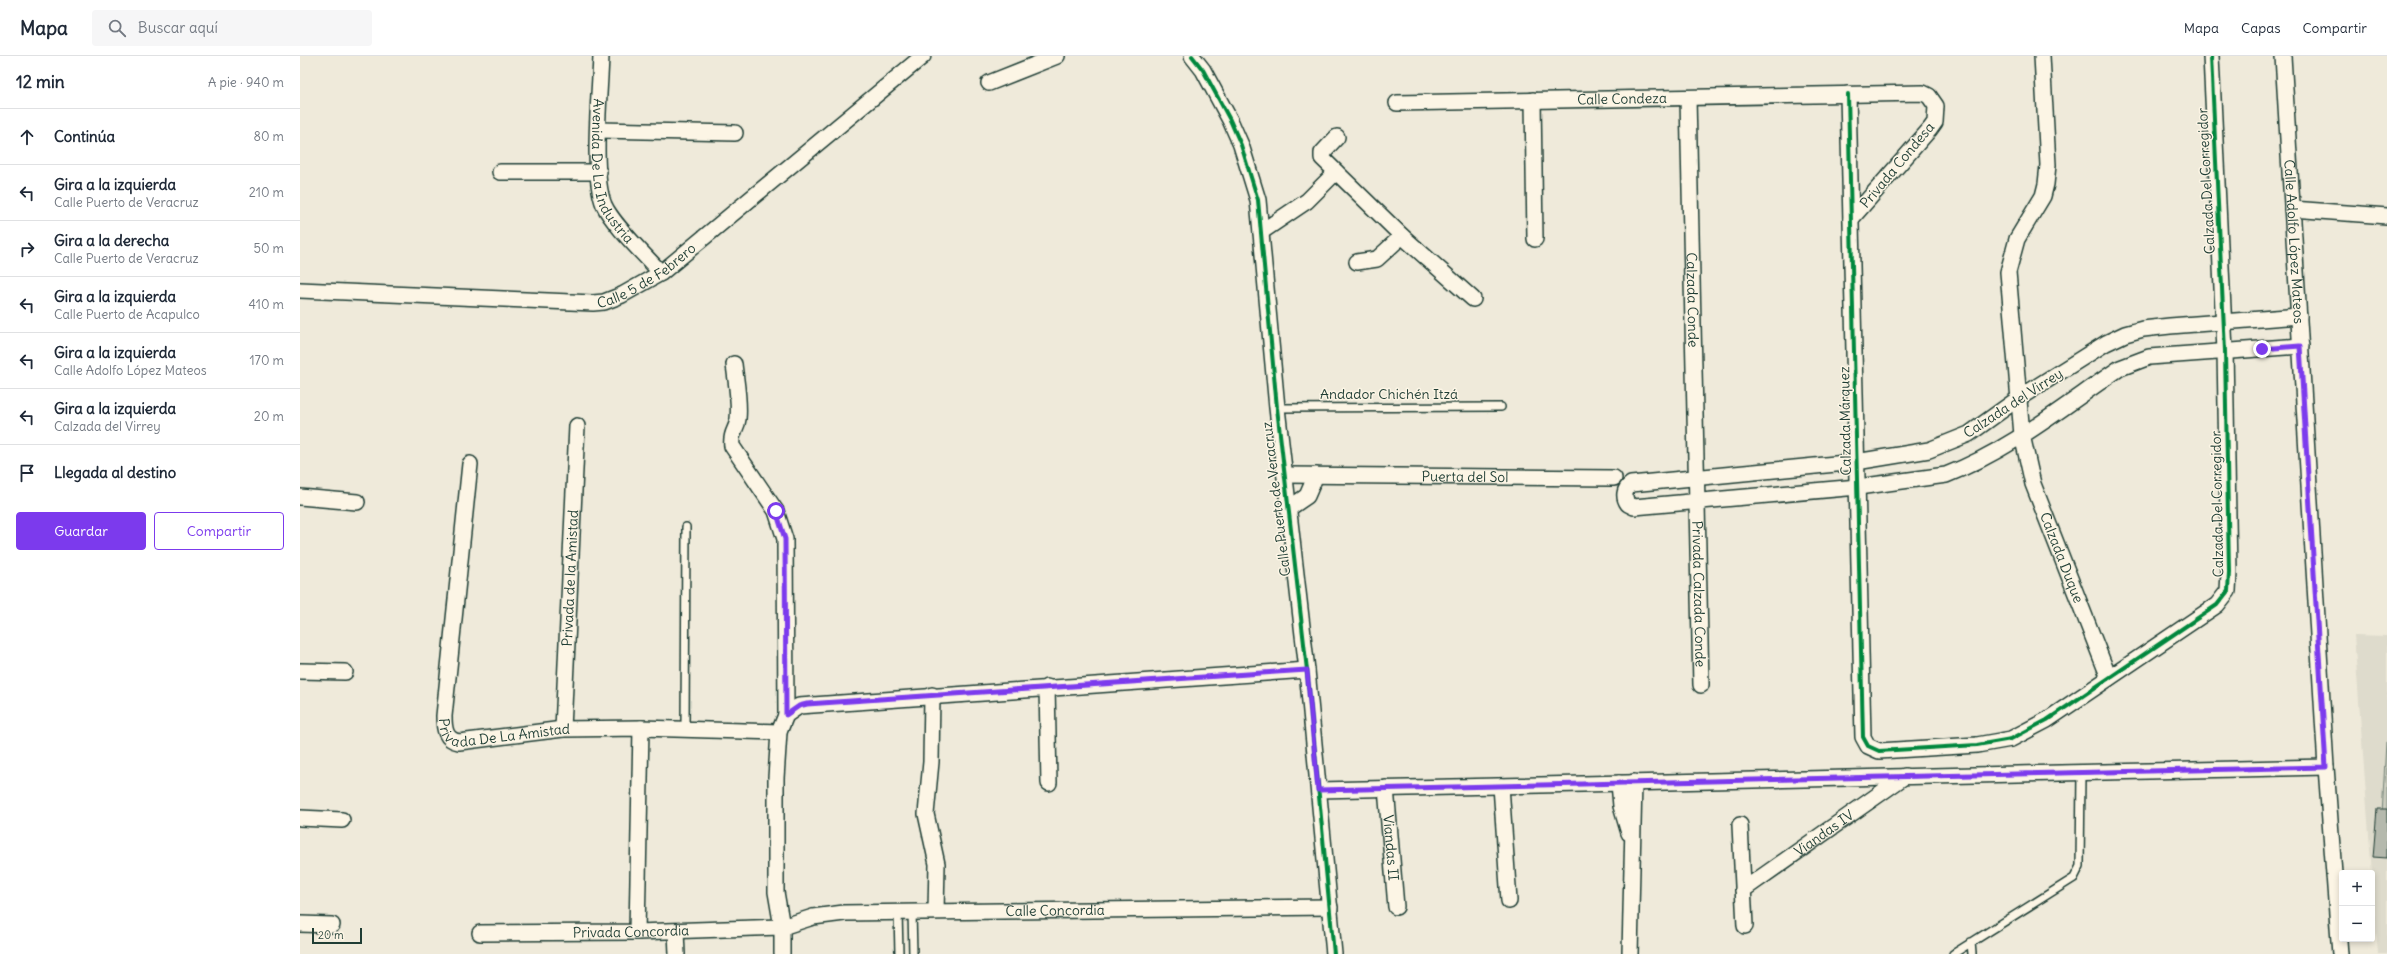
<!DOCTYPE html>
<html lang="es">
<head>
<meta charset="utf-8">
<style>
	body { margin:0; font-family:Delius,sans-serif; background:#f6f6f7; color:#1f2937 }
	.controls { position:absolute; right:12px; bottom:12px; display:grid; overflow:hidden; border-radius:4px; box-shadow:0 2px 6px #0003 }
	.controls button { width:36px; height:36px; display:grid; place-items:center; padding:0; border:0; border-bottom:1px solid #e0e1e3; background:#fff; color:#1f2937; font:20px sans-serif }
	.scale { position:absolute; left:12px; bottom:10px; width:50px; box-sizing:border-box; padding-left:4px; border:2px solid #1f3d34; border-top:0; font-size:11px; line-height:14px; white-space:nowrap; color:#1f3d34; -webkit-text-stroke:3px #fcf5e5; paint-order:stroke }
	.stop { position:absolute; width:12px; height:12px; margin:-9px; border:3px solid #7c3aed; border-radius:50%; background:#fff }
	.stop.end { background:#7c3aed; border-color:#fff; box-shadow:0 1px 4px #0008 }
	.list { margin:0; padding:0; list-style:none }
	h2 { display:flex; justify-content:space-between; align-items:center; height:52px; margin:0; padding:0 16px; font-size:17px }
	h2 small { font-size:13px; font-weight:400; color:#747a83 }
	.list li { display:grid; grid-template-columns:26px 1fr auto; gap:12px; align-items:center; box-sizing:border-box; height:56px; padding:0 16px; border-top:1px solid #e0e1e3 }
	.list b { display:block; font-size:15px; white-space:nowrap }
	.list p { margin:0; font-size:13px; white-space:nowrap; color:#747a83 }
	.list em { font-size:13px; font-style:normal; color:#747a83 }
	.actions { display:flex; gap:8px; padding:12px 16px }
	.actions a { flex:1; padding:9px 0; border:1px solid #7c3aed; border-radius:4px; text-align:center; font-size:14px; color:#7c3aed }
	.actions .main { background:#7c3aed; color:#fff }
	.icon { flex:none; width:22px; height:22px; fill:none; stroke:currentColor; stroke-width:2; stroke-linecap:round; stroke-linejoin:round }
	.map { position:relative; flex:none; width:2087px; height:898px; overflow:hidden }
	header { display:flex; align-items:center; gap:24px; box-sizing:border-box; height:56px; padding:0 20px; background:#fff; border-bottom:1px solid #e0e1e3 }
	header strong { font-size:19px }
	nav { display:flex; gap:22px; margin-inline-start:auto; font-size:14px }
	.search { width:280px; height:36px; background:#f6f6f7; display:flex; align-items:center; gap:10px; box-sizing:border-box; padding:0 14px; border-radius:4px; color:#747a83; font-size:15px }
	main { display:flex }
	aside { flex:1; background:#fff }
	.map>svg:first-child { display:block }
	.built { fill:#dedbcc }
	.green { fill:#cccdbf; stroke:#76857a }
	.building { fill:#b5b9ad; stroke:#1f3d34 }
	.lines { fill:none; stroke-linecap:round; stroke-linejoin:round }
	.service-casing { stroke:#1f3d34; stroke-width:10 }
	.minor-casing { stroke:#1f3d34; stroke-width:18 }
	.service { stroke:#fcf5e5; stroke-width:7 }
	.minor { stroke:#fcf5e5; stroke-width:15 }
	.cycleway-casing { stroke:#fcf5e5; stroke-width:6 }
	.cycleway { stroke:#00873e; stroke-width:4 }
	.route { stroke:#7c3aed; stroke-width:5 }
	.labels { text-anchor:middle; stroke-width:3; stroke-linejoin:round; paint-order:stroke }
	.street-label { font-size:14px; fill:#1f3d34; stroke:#fcf5e5 }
</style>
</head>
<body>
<header>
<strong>Mapa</strong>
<div class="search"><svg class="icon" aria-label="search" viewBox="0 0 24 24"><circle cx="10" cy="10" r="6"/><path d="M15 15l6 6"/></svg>Buscar aquí</div>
<nav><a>Mapa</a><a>Capas</a><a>Compartir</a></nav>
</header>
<main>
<aside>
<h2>12 min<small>A pie · 940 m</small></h2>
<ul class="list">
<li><svg class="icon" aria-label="ahead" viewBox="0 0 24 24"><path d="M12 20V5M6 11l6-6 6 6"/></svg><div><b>Continúa</b></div><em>80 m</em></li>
<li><svg class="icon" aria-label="left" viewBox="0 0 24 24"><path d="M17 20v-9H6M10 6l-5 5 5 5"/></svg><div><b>Gira a la izquierda</b><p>Calle Puerto de Veracruz</p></div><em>210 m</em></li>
<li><svg class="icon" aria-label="right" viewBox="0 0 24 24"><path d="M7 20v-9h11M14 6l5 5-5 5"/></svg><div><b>Gira a la derecha</b><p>Calle Puerto de Veracruz</p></div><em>50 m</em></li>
<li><svg class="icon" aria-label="left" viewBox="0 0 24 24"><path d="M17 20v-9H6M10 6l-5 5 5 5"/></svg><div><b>Gira a la izquierda</b><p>Calle Puerto de Acapulco</p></div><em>410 m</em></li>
<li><svg class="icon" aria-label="left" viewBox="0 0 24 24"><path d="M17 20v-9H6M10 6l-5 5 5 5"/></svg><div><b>Gira a la izquierda</b><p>Calle Adolfo López Mateos</p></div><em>170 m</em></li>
<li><svg class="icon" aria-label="left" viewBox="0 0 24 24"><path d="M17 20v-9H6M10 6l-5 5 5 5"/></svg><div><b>Gira a la izquierda</b><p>Calzada del Virrey</p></div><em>20 m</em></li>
<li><svg class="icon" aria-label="arrive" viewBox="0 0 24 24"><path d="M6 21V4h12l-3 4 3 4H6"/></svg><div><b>Llegada al destino</b></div></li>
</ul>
<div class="actions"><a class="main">Guardar</a><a>Compartir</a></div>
</aside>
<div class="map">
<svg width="2087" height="898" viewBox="0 0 2087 898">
	<rect width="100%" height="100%" fill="#efeada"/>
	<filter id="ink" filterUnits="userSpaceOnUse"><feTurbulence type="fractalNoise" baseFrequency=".025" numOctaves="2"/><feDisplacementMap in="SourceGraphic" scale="8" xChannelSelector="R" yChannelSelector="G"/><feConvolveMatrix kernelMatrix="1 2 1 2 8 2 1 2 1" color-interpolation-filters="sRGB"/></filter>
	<g filter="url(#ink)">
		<path class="built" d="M2054,579L2087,580V898H2078Z"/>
		<path class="green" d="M2086,686H2087V759H2082Z"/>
		<path class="building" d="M2077,753H2087V802L2073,801Z"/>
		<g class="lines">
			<defs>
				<path id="service" d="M977,352L1201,351
					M385,674L386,471
					M598,856L599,898
					M612,856L613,898
					M1671,886L1672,898
					M1653,898L1774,822L1780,810L1781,717"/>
				<g id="minor">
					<path id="s1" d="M301,0C300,36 291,118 304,149C313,169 346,200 361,217"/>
					<path d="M892,0L903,14L930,64L941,89L958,144L977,352L1007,614L1034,898"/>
					<path id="s2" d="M1742,0L1748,109L1746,128L1743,140L1717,183L1708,216L1722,379L1733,428L1809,622"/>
					<path id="s3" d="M1983,0L2026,711L2040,898"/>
					<path d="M689,27L757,0"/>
					<path d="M1548,38L1563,681L1568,690L1579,695L1677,689L1711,683L1747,664L1917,549L1928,535L1929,516L1925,295L1911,0"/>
					<path id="s4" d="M1388,42L1401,629"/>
					<path d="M1233,44L1235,183"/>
					<path id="s5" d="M1097,47L1623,37L1629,40L1636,50L1635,66L1630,73L1551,163"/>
					<path d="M299,74L435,77"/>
					<path d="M1037,81L1022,97V102L1102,180L1173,243"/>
					<path d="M200,116H299"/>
					<path d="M1992,153L2087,160"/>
					<path d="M961,176L1007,145L1036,116"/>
					<path d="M1057,206L1077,203L1102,180"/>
					<path id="s6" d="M0,234L293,247L304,246L322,239L361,217L623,0"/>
					<path d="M1999,260L1870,270L1843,273L1825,278L1806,287L1719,342L1669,378L1629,394L1556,406L1331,428C1324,433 1323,441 1328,448L1334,451L1558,431L1646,419C1709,395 1764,350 1820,312L1849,301L2001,290"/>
					<path d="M434,308C436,326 440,345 438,363C437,374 430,376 432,390L476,455L485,483L486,659"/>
					<path id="s7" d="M170,408L144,660C144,672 145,684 159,686L263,673L341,672L479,676"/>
					<path id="s8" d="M985,419L1314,422"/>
					<path d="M0,441L57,446"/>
					<path d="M988,453L1007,440L1016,419"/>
					<path d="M0,615L45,616"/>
					<path d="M747,631L749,727"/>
					<path d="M632,639L631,706L626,758L637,808L636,855"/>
					<path id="s9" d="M263,673L277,370"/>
					<path d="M1319,727L1321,750L1329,777"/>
					<path d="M1201,730L1209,845"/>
					<path id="s10" d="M1086,732L1096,851"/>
					<path d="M1019,734L2026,711"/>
					<path d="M0,762L42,764"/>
					<path d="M1440,769L1445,870"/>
					<path id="s11" d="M1443,834L1605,720"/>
					<path d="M0,868L32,869"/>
					<path d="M376,875L377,898"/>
					<path d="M337,876L341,672"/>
					<path id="s12" d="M180,877L337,876L482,871L513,861L544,857L1030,851"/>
					<path d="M482,898V871L476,836V722L479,676L486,659L499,650L1007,614"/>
					<path d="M1330,898L1334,726"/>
				</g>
			</defs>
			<use href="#service" class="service-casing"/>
			<use href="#minor" class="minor-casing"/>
			<use href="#service" class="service"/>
			<use href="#minor" class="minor"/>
			<defs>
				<path id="cycleway" d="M892,0L903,14L930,64L941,89L958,144L977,352L1007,614L1034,898
					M1548,38L1563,681L1568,690L1579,695L1677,689L1711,683L1747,664L1917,549L1928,535L1929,516L1925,295L1911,0"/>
			</defs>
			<use href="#cycleway" class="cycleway-casing"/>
			<use href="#cycleway" class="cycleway"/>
		</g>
	</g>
	<g class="lines" filter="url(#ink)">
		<path class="route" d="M476,455L485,483L486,659L499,650L507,648L1007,614L1018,734L2026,711L2000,290L1962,293"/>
	</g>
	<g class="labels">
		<g class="street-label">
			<text dy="5" stroke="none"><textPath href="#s5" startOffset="225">Calle Condeza</textPath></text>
			<text transform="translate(1597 109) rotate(-50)" y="5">Privada Condesa</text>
			<text dy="5" stroke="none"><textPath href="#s1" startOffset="119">Avenida De La Industria</textPath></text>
			<text transform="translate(1906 125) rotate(-93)" y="5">Calzada Del Corregidor</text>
			<text dy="5" stroke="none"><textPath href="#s3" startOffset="186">Calle Adolfo López Mateos</textPath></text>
			<text dy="5" stroke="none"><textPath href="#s6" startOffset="354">Calle 5 de Febrero</textPath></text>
			<text dy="5" stroke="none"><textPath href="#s4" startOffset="202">Calzada Conde</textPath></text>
			<text x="1089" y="343">Andador Chichén Itzá</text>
			<text transform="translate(1713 347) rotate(-33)" y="5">Calzada del Virrey</text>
			<text transform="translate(1545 365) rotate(-91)" y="5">Calzada Márquez</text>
			<text dy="5" stroke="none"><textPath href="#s8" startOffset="180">Puerta del Sol</textPath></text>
			<text transform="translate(976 443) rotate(-97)" y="5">Calle Puerto de Veracruz</text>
			<text transform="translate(1917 448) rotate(-91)" y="5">Calzada Del Corregidor</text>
			<text dy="5" stroke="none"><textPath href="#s2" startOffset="518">Calzada Duque</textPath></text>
			<text dy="5" stroke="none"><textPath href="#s9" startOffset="151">Privada de la Amistad</textPath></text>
			<text dy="5" stroke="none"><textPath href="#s4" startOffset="496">Privada Calzada Conde</textPath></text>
			<text dy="5" stroke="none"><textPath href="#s7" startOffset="327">Privada De La Amistad</textPath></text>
			<text dy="5" stroke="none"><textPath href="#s11" startOffset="99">Viandas IV</textPath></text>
			<text dy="5" stroke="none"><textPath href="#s10" startOffset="60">Viandas II</textPath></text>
			<text dy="5" stroke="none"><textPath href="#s12" startOffset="577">Calle Concordia</textPath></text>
			<text dy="5" stroke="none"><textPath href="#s12" startOffset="151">Privada Concordia</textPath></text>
		</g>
	</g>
</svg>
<div class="controls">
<button>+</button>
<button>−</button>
</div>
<div class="scale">20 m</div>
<div class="stop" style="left:476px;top:455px"></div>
<div class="stop end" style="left:1962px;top:293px"></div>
</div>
</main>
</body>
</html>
